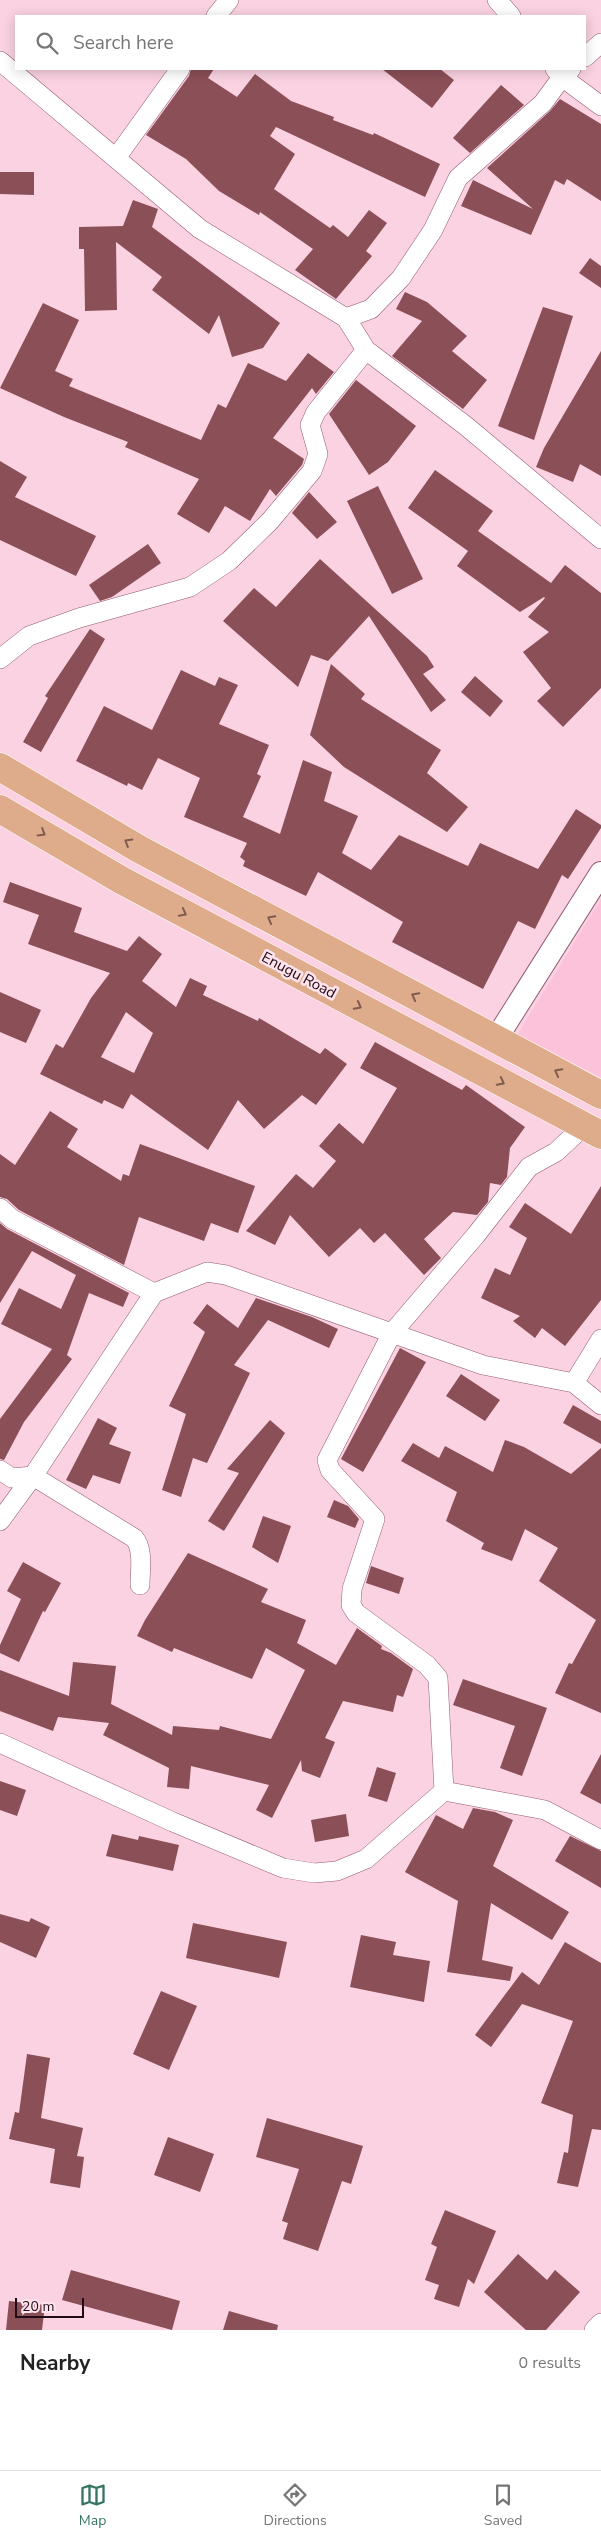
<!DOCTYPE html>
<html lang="en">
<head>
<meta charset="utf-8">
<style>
	body { margin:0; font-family:"Nunito Sans",sans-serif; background:#f6f6f6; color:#222 }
	.scale { position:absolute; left:15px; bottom:12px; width:69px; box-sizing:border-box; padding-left:5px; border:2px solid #210c16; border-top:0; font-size:14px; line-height:18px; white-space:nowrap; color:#210c16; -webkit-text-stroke:4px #ffe4ee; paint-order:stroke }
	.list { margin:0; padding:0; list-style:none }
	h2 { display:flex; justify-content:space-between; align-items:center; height:65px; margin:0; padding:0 20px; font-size:21px }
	h2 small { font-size:16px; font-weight:400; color:#767676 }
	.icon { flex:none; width:28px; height:28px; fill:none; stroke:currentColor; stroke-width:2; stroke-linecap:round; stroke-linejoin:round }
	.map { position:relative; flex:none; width:601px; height:2330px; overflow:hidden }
	.search { position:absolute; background:#fff; box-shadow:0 2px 12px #0003; left:15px; right:15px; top:15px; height:55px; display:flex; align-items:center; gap:12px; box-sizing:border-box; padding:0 18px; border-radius:0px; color:#767676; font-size:19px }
	.sheet { height:140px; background:#fff }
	nav { display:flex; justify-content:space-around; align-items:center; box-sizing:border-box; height:70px; border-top:1px solid #e0e0e0; background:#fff; font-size:14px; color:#767676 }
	nav a { display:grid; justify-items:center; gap:2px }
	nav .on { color:#367563 }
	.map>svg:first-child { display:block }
	.built { fill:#fcc2da }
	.building { fill:#8b4f57; fill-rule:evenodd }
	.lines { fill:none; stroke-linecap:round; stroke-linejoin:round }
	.minor-casing { stroke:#945b74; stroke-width:20 }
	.tertiary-casing { stroke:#945b74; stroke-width:24 }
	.primary-casing { stroke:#fff; stroke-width:29 }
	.minor { stroke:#fff; stroke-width:19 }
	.tertiary { stroke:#fff; stroke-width:22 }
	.primary { stroke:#dfac8b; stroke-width:28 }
	.oneway { stroke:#805c50 }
	.labels { text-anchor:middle; stroke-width:5; stroke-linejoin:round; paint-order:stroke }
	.street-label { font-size:15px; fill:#210c16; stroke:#ffe4ee }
</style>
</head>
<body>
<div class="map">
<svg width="601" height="2330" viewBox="0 0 601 2330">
	<rect width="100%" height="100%" fill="#fad2e2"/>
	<path class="built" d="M601,899V1078L518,1034Z"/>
	<path class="building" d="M191,69H214L208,78L237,97L255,74L291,101L334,117L333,120L373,135L374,133L440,164L425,197L276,127L270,136L295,154L274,189L330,228L333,225L348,237L369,210L387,223L366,251L372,256L336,299L295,270L313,249L260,212L259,215L219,191L186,159L146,135L189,76Z
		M382,69H440L454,80L432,108Z
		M501,85L524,105L470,153L453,138Z
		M560,99L601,124V201L567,179L564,185L555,180L531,235L461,206L473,180L533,209L487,168L550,111Z
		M0,172H34V195L0,194Z
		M133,200L158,209L152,227L280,323L263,348L232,357L219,315L209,334L152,290L162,277L116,242L117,310L85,311L84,249H79V227L123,226Z
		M590,258L601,266V288L579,273Z
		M405,292L427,302L467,336L452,351L487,380L463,409L392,356L422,321L396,309Z
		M43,303L79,320L55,371L73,379L69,386L201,440L218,404L226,408L248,363L286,381L308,353L334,372L316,394L312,388L273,438L304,459L302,465L276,496L270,489L250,521L225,506L209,533L177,514L199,479L125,447L128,442L64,417L0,388Z
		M543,307L573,316L534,440L498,426Z
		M601,351V476L580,464L573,482L536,467L544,448Z
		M356,380L416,426L388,462L369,475L329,414Z
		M0,461L27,477L15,497L96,536L76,576L0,540Z
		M435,470L493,511L478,531L551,583L565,565L601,593V688L563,727L537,701L551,688L523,652L549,632L528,617L545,598L544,597L520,612L457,566L468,551L408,508Z
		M378,486L423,579L392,594L347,501Z
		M309,492L337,522L317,539L292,513Z
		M148,544L161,563L112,597L100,601L89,585Z
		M320,559L427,656L434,667L423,674L446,700L431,712L369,616L328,661L311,655L298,687L223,621L254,588L276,607Z
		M90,629L105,639L41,752L23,742L48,698L45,696Z
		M331,664L365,694L361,699L441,750L427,773L468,807L447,832L344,767L310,735Z
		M181,670L215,686L219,677L238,685L219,724L269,745L257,774L261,776L243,817L280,834L303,760L332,772L324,801L358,816L342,853L371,870L399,835L468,866L480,843L538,869L576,809L601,825V828L568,879L562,875L535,929L518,921L483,989L392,942L403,922L318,872L306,896L243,866L245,861L240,857L247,843L184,817L200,778L158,758L142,790L128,783L127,786L76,761L104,706L152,730Z
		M475,676L503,701L490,717L461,692Z
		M10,882L82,908L74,932L127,951L139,936L162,954L142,981L176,1007L190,978L207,986L203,995L258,1021L259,1018L320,1054L325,1048L347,1064L316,1105L302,1095L264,1129L238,1100L208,1150L131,1094L123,1109L104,1100L102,1104L40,1074L56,1044L63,1048L91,998L110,973L28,944L39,915L3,902ZM126,1012L153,1033L134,1073L101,1057Z
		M0,992L41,1010L26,1043L0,1032Z
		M375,1042L462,1090L466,1085L525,1127L510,1148L507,1177L501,1185L490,1183L488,1202L477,1215L453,1212L424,1239L441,1258L424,1275L385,1233L374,1243L360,1228L329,1257L290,1215L275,1245L246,1231L296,1174L313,1188L336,1161L319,1146L339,1123L363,1144L397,1088L360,1068Z
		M50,1111L78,1129L67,1147L121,1181L123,1174L129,1176L140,1144L255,1186L238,1233L211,1223L204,1241L139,1217L124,1265L19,1210L7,1199L0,1197V1154L15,1165Z
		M601,1186V1300L565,1346L542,1328L535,1338L513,1321L520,1316L481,1298L495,1268L510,1275L527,1238L509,1227L525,1203L571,1234Z
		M0,1223L7,1229L129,1293L123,1307L89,1293L67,1355L72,1359L24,1422L4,1460L0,1459V1419L52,1349L1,1324L19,1288L61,1309L76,1275L32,1251L0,1303Z
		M256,1298L312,1317L338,1329L329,1348L268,1320L234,1365L250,1373L207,1463L193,1458L181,1497L162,1490L186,1414L169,1406L205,1332L193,1323L207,1304L238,1328Z
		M400,1348L426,1362L363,1472L341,1459Z
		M461,1374L500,1400L485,1421L446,1396Z
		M573,1405L601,1421V1444L563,1423Z
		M98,1418L117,1428L109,1444L131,1452L120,1484L93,1475L86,1489L66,1480Z
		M270,1420L285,1433L224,1531L208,1521L239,1473L227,1469Z
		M505,1440L524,1447L571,1474L601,1448V1713L555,1693L569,1663L572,1664L596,1620L539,1581L558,1548L525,1529L512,1561L481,1549L484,1543L446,1521L457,1492L401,1461L413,1443L439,1458L445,1446L493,1472Z
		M334,1500L348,1506L359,1519L355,1528L327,1517Z
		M263,1516L291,1526L278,1563L252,1547Z
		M188,1553L268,1589L261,1602L306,1620L297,1643L336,1665L357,1628L382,1646L381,1649L391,1653L413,1669L403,1697L397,1695L393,1712L343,1701L325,1738L335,1742L320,1778L302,1771L301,1760L272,1818L256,1810L269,1785L191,1766L189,1789L167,1787L169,1768L103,1735L109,1723L58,1717L53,1731L0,1711V1670L69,1696L73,1662L116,1666L111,1704L172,1735L173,1726L219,1730L220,1726L271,1739L305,1670L266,1648L252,1679L174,1648L172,1652L137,1636L145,1620Z
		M23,1562L61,1583L45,1612L43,1611L19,1662L0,1653V1645L21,1599L7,1591Z
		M371,1566L404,1578L399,1594L366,1583Z
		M463,1679L547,1708L522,1776L500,1768L515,1726L453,1705Z
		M601,1754V1804L580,1793Z
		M377,1767L396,1773L387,1802L368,1796Z
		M0,1781L26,1790L17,1816L0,1810Z
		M473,1808L495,1812L513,1820L493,1866L569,1912L552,1940L491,1903L482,1960L513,1967L510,1981L447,1972L458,1901L405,1872L436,1815L463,1829Z
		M346,1814L349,1836L315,1842L311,1820Z
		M112,1834L138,1840L139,1836L179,1845L173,1871L106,1856Z
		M570,1836L601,1851V1888L555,1861Z
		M0,1914L29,1922L31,1918L50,1927L36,1958L0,1942Z
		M193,1923L287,1942L279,1978L186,1958Z
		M361,1935L396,1942L393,1955L430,1961L424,2002L350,1987Z
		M565,1942L601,1963V2130L592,2129L578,2187L557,2183L564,2152L568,2153L573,2115L541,2103L573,2021L522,2004L491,2047L475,2035L522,1972L539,1985Z
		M161,1991L197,2006L169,2070L133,2054Z
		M27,2054L50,2058L41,2118L83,2128L77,2156L84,2157L80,2188L50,2183L55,2149L9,2139L15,2112L19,2113Z
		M267,2118L363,2146L351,2184L342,2181L318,2251L283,2239L288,2223L282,2221L299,2169L256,2157Z
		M168,2137L214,2154L200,2192L154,2175Z
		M445,2210L496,2231L474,2284L468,2279L459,2307L434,2299L439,2285L425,2280L437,2247L431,2244Z
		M518,2254L547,2280L555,2270L580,2292L546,2330H526L484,2292Z
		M71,2270L180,2301L172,2330L62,2300Z
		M9,2301L45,2305L42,2330H6Z
		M229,2311L278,2325L277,2330H223Z"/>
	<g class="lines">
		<defs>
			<path id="minor" d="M497,0L511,16
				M216,16L229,0
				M585,57L601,43
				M0,61L200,229L346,318L366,350L466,426L601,539
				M555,69L562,77L601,106
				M116,158L180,69
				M346,318L371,309L401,278L433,230L458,178L543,103L562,77L571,69
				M0,659L29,636L79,618L190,587L229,561L270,521L312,471L318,454L310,425L316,412L366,350
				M0,1208L12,1219L154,1293
				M574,1383L601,1339
				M0,1470L12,1478L33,1476L134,1538C144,1549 140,1571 140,1585
				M0,1521L33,1476L154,1293L207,1272L226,1275L483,1365L574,1383L601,1405
				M0,1743L173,1822L283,1868L314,1873L337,1871L366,1859L444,1791L545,1810L601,1840
				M444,1791L438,1678L427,1665L356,1613L351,1605L352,1589L375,1519L330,1470L327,1460L392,1333L476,1235L529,1167L556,1152L584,1126
				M594,2330L601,2323"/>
			<path id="tertiary" d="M496,1039L601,873"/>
			<path id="primary" d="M0,767L139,849L601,1095
				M0,809L121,880L601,1135"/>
		</defs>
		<use href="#minor" class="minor-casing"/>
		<use href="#tertiary" class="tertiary-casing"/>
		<use href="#primary" class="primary-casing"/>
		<use href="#minor" class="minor"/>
		<use href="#tertiary" class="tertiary"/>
		<use href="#primary" class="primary"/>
	</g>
	<defs><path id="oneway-chevron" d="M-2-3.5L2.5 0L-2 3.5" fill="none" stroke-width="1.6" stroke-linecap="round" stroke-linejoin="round" transform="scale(1.25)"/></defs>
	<g class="oneway">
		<use href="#oneway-chevron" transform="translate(42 833) rotate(31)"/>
		<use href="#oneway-chevron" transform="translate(128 842) rotate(-149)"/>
		<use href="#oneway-chevron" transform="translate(183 913) rotate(28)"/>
		<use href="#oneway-chevron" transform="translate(271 919) rotate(-152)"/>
		<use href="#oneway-chevron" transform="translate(415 996) rotate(-152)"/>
		<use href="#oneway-chevron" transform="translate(358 1006) rotate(28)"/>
		<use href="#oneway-chevron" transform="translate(558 1072) rotate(-152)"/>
		<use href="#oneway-chevron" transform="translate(501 1082) rotate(28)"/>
	</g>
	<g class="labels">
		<g class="street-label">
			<text transform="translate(299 975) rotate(28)" y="5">Enugu Road</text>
		</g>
	</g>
</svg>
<div class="scale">20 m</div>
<div class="search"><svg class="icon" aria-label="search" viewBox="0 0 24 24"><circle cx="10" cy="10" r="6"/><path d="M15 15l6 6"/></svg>Search here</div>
</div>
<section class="sheet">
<h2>Nearby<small>0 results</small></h2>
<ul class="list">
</ul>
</section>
<nav>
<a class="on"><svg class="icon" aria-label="map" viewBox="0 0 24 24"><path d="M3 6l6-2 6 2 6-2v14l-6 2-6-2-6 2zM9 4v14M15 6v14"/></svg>Map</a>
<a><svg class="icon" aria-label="directions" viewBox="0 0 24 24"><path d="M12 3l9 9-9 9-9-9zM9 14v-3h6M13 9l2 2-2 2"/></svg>Directions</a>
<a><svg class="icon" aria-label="saved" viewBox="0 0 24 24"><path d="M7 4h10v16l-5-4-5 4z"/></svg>Saved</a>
</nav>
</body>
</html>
